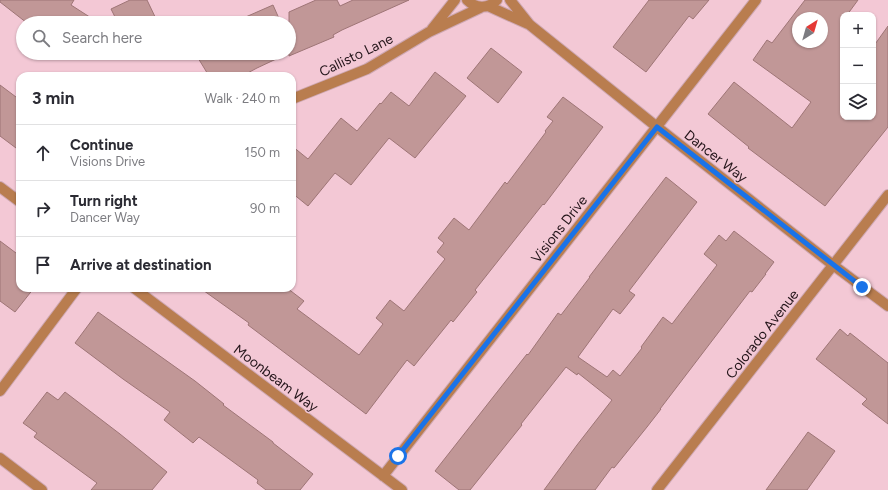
<!DOCTYPE html>
<html lang="en">
<head>
<meta charset="utf-8">
<style>
	body { margin:0; font-family:Figtree,sans-serif; background:#f2f2f3; color:#2b2b33 }
	.controls { position:absolute; right:12px; top:12px; display:grid; overflow:hidden; border-radius:8px; box-shadow:0 1px 3px #0004 }
	.controls button { width:36px; height:36px; display:grid; place-items:center; padding:0; border:0; border-bottom:1px solid #e1e1e2; background:#fff; color:#2b2b33; font:20px sans-serif }
	.compass { position:absolute; left:792px; top:12px; width:36px; height:36px; border-radius:50%; background:#fff; box-shadow:0 1px 3px #0004; rotate:37deg }
	.stop { position:absolute; width:12px; height:12px; margin:-9px; border:3px solid #1a73e8; border-radius:50%; background:#fff }
	.stop.end { background:#1a73e8; border-color:#fff; box-shadow:0 1px 4px #0008 }
	.list { margin:0; padding:0; list-style:none }
	h2 { display:flex; justify-content:space-between; align-items:center; height:52px; margin:0; padding:0 16px; font-size:17px }
	h2 small { font-size:13px; font-weight:400; color:#7c7c81 }
	.list li { display:grid; grid-template-columns:26px 1fr auto; gap:12px; align-items:center; box-sizing:border-box; height:56px; padding:0 16px; border-top:1px solid #e1e1e2 }
	.list b { display:block; font-size:15px; white-space:nowrap }
	.list p { margin:0; font-size:13px; white-space:nowrap; color:#7c7c81 }
	.list em { font-size:13px; font-style:normal; color:#7c7c81 }
	.icon { flex:none; width:22px; height:22px; fill:none; stroke:currentColor; stroke-width:2; stroke-linecap:round; stroke-linejoin:round }
	.map { position:relative; flex:none; width:888px; height:490px; overflow:hidden }
	.search { position:absolute; background:#fff; box-shadow:0 1px 3px #0004; left:16px; top:16px; width:280px; height:44px; display:flex; align-items:center; gap:10px; box-sizing:border-box; padding:0 14px; border-radius:22px; color:#7c7c81; font-size:15px }
	.panel { position:absolute; background:#fff; box-shadow:0 1px 3px #0004; left:16px; top:72px; width:280px; height:220px; border-radius:12px }
	.map>svg:first-child { display:block }
	.building { fill:#c19797; stroke:#9e7576; fill-rule:evenodd }
	.lines { fill:none; stroke-linecap:round; stroke-linejoin:round }
	.minor-casing { stroke:#cea8b3; stroke-width:12 }
	.minor { stroke:#b97d4f; stroke-width:10 }
	.route { stroke:#1a73e8; stroke-width:5 }
	.labels { text-anchor:middle; stroke-width:3; stroke-linejoin:round; paint-order:stroke }
	.street-label { font-size:14px; fill:#24151a; stroke:#f3c8d5 }
</style>
</head>
<body>
<div class="map">
<svg width="888" height="490" viewBox="0 0 888 490">
	<rect width="100%" height="100%" fill="#f3c8d5"/>
	<path class="building" d="M0,0H74L71,5L99,23H27L0,2Z
		M130,0H147L158,23H118L111,9Z
		M316,0H337L340,6L353,0H409L342,30L333,35L334,37L289,56V53L257,68L242,76H209L195,53H289V12Z
		M649,0H709L693,19L689,16L646,72L613,47Z
		M805,0H858L847,15H843V117H873V47L888,26V127L825,206L748,148L749,147L708,114L734,82L792,128L811,102L753,60L767,40L772,43ZM798,18H822V42H798Z
		M273,5L281,23H232Z
		M491,48L522,72L498,103L467,78Z
		M435,72L466,96L415,158L389,138L351,185L335,173L308,206L292,193V146L308,159L341,118L357,131L380,103L381,104L391,92L409,106Z
		M0,85L20,100V151L0,136Z
		M563,97L603,127L544,205L543,204L475,290L477,292L453,322L451,320L414,366L407,360L366,414L248,325L249,323L200,288H287L304,301L297,309L359,355L383,324L376,318L390,300L404,311L445,259L437,252L444,243L438,238L454,218L469,230L505,182L507,184L546,132L545,131L553,121L547,117Z
		M666,177L697,202L629,291L635,295L620,314L613,309L578,357L607,377L613,370L620,376L642,348L641,347L663,317L672,324L717,265L704,254L719,235L726,241L734,231L774,262L765,274H766L752,292L750,291L660,409H661L647,427L614,468L612,467L595,490H544L577,445L612,400L578,373L577,375L566,367L521,424L522,425L470,490H459L435,471L527,354L528,355L558,313L561,315L590,277H589Z
		M0,241L20,256V288H34L15,312L0,301Z
		M98,312L195,381L224,404L223,405L273,442V443L313,474L300,490H266L257,483L258,480L199,437L193,443L164,420L170,412L123,379L75,343Z
		M840,329L848,336L850,333L888,363V424L862,404L867,399L816,359Z
		M47,392L58,400L65,392L120,434L167,472L152,490H91L97,483L34,437L37,433L23,423Z
		M808,432L835,451L807,490H766Z"/>
	<g class="lines">
		<defs>
			<path id="minor" d="M467,0C476,9 488,9 497,0
				M510,0L530,25L657,127L833,265L888,306
				M488,6L528,24
				M432,29L455,0
				M292,99L367,69L429,32L482,7
				M0,187L20,202
				M134,288L402,490
				M0,391L77,288
				M0,458L42,490
				M383,476L756,0
				M657,490L888,195"/>
		</defs>
		<use href="#minor" class="minor-casing"/>
		<use href="#minor" class="minor"/>
	</g>
	<g class="lines">
		<path class="route" d="M398,456L657,127L862,287"/>
	</g>
	<g class="labels">
		<g class="street-label">
			<text transform="translate(356 55) rotate(-26)" y="5">Callisto Lane</text>
			<text transform="translate(716 156) rotate(38)" y="5">Dancer Way</text>
			<text transform="translate(559 229) rotate(-52)" y="5">Visions Drive</text>
			<text transform="translate(762 334) rotate(-52)" y="5">Colorado Avenue</text>
			<text transform="translate(276 378) rotate(37)" y="5">Moonbeam Way</text>
		</g>
	</g>
</svg>
<div class="controls">
<button>+</button>
<button>−</button>
<button><svg class="icon" aria-label="layers" viewBox="0 0 24 24"><path d="M12 4l9 5-9 5-9-5zM3 14l9 5 9-5"/></svg></button>
</div>
<svg class="compass" viewBox="-18 -18 36 36"><path d="M0-13l5 13h-10z" fill="#e53935"/><path d="M0 13l5-13h-10z" fill="#7c7c81"/></svg>
<div class="stop" style="left:398px;top:456px"></div>
<div class="stop end" style="left:862px;top:287px"></div>
<div class="search"><svg class="icon" aria-label="search" viewBox="0 0 24 24"><circle cx="10" cy="10" r="6"/><path d="M15 15l6 6"/></svg>Search here</div>
<section class="panel">
<h2>3 min<small>Walk · 240 m</small></h2>
<ul class="list">
<li><svg class="icon" aria-label="ahead" viewBox="0 0 24 24"><path d="M12 20V5M6 11l6-6 6 6"/></svg><div><b>Continue</b><p>Visions Drive</p></div><em>150 m</em></li>
<li><svg class="icon" aria-label="right" viewBox="0 0 24 24"><path d="M7 20v-9h11M14 6l5 5-5 5"/></svg><div><b>Turn right</b><p>Dancer Way</p></div><em>90 m</em></li>
<li><svg class="icon" aria-label="arrive" viewBox="0 0 24 24"><path d="M6 21V4h12l-3 4 3 4H6"/></svg><div><b>Arrive at destination</b></div></li>
</ul>
</section>
</div>
</body>
</html>
